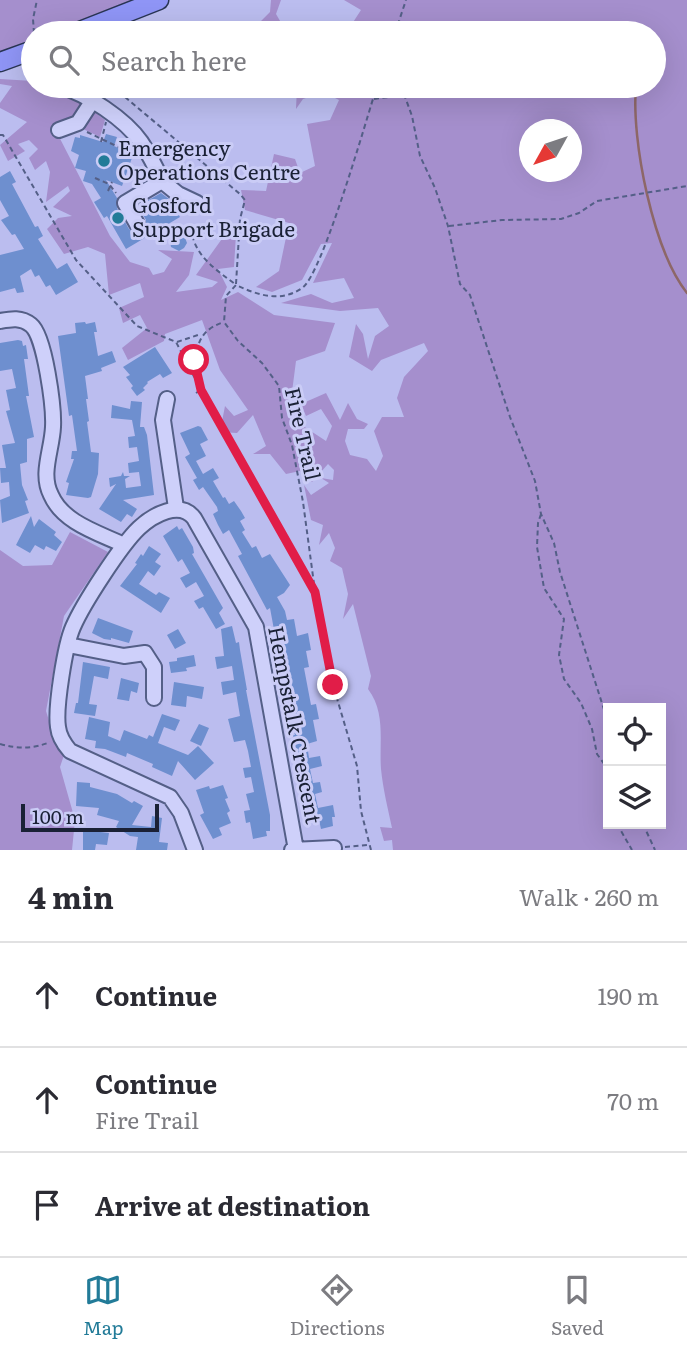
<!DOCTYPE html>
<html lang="en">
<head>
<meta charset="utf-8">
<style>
	body { margin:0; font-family:Literata,serif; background:#f2f2f3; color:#2b2b33 }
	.controls { position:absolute; right:21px; bottom:21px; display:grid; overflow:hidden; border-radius:0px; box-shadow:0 7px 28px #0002 }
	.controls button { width:63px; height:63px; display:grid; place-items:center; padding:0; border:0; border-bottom:2px solid #e1e1e2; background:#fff; color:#2b2b33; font:35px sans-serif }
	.compass { position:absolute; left:519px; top:119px; width:63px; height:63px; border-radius:50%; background:#fff; box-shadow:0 7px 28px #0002; rotate:230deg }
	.scale { position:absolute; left:21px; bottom:18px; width:138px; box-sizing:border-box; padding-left:7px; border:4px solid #1a2135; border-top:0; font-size:19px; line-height:24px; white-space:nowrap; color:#1a2135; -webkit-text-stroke:5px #caccf6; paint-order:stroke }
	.stop { position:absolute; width:21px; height:21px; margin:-16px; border:5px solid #e11d48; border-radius:50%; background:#fff }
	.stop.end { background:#e11d48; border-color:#fff; box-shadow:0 2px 7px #0008 }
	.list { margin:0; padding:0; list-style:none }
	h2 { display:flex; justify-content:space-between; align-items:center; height:91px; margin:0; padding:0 28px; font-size:30px }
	h2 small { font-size:23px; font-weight:400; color:#7c7c81 }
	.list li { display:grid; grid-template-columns:46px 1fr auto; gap:21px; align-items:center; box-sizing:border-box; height:105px; padding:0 28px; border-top:2px solid #e1e1e2 }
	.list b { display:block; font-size:26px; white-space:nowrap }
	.list p { margin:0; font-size:23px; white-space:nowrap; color:#7c7c81 }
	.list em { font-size:23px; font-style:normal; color:#7c7c81 }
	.icon { flex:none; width:38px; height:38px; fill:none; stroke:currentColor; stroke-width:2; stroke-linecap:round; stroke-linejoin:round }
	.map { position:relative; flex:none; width:687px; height:850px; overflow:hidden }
	.search { position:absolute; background:#fff; box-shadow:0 7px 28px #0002; left:21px; right:21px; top:21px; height:77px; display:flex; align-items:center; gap:18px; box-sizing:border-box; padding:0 24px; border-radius:38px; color:#7c7c81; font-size:26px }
	.sheet { height:406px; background:#fff }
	nav { display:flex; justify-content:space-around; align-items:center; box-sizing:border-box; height:98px; border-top:2px solid #e1e1e2; background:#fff; font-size:19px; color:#7c7c81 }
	nav a { display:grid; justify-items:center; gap:4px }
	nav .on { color:#227b98 }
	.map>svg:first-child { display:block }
	.green { fill:#a58fcd; fill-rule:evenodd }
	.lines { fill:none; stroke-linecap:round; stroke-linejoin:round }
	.stream { stroke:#8d6767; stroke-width:2.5 }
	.building { fill:#6e8fcf }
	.minor-casing { stroke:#545f87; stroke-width:18 }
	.major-casing { stroke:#293554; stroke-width:21 }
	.path { stroke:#545f87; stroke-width:2; stroke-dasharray:5 3.5; stroke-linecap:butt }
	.minor { stroke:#ced0fa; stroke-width:14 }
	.major { stroke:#8f95f6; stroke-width:18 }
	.route { stroke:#e11d48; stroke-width:9 }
	.poi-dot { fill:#227b98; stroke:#caccf6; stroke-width:2.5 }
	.labels { text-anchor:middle; stroke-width:6; stroke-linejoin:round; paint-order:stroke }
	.poi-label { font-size:21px; fill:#1a2135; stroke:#caccf6; text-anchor:start }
	.street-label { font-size:21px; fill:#1a2135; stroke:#caccf6 }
</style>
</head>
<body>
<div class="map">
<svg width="687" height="850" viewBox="0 0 687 850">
	<rect width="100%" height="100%" fill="#bbbdef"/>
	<path class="green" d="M0,0H142L46,33H33V39L0,53Z
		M271,0H281L276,14L287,33H260L261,21L270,12Z
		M344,0H687V850H393L392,840L384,841L380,827L392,828C388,809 383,789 381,769C379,741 386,713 368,689L371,676L353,604L343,619L348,594L342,568L330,561L335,548L329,533L319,545L323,525L311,520L304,485L311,495L329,483L321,478L333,480L334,470L328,464L312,482L300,471L286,474L270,454H253L266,446L253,415L237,433L220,432L225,406L234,416L248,410L220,370L202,320L165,334L164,341L128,360L122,348L147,328L140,315L123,323L119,308L144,297L140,283L109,295L105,254L88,247L64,254L47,229L58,218L72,216L53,207L70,191L68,186L46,202L50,172L46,161L35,170L29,158L38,149L29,140L18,144L25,151L8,161L0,145L27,122L0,108V103L12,86L0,84V79L33,81V86H51L84,103L76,118L54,127L110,236L130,262L149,268L153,275L164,272L172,259L158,250L194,252L189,275L176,292L212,287L218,282L196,275L229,229L236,234L234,267L218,269L227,287L221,300L238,292L274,315L335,323L325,351L296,361L292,392L297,422L326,441L332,426L321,409L306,416L301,404L326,393L340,420L348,403L357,419L368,424L364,429H348L345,441L350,455L367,459L376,471L383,456L374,431L382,417H404L397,398L404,377L428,351L424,343L381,360L372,371L349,357L356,324L363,334L368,359L375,336L389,326L378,308L340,311L281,303L311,294L332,303L354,298L344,278L313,283L332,243L321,244L302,280L272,292L256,287L279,271L289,223L245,210L241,190L266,191L274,154L295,159L300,173L315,166L307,124L330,120L339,100L323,92L303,99L296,109L297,86H654V33H342L348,30L361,10ZM530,130H572V172H530ZM608,708H661V824H608Z
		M92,110L105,120L100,137L81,128Z
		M70,532L108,552L64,616L46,711L56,743L64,755L60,767L75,820L72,850H0V550L23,566L52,565Z"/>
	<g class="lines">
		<path class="stream" d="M636,86C631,140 653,250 687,293"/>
	</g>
	<path class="building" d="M106,134L117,137L114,146L133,155L122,186L106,180L117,198V208L129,229L136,234L145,229L146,220L138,206L161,193L169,199L180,217L126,249L107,216L104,218L94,202L101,198L92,184L83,181L86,171L75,168L79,155L71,151L75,137L80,138V135L103,142Z
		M10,171L16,182L12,184L35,227L38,226L43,236L38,239L57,269L67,263L78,282L56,295L50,285L46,287L39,275L35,277L31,269L20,276L24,292L17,293L15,288L0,292V255L24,249L15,234L12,235L1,220L9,216L0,200V177Z
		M168,230L184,235L187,243L184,248L179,251L171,247Z
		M85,322L86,324L95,322L97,332H94L98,356L112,351L116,362L101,368L102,371L85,376L88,399H86L89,421L87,422L91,452L99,453L98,474L91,497L88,498L66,495L69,483L66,482L74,459H71L72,451H77L72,415L69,416L58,336L76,333L75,323Z
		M18,340L22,341L23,346L26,345L28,359H24L29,396H26L34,437L27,439V462L20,464L22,485L28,500L25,501L29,513L2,523L0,500L10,496L9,482L1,483L0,468H6L2,445L15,443L6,411L10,410L6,390L16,388L12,369L0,371V343Z
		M155,347L172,373L163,378L160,374L147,382L148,383L143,388L145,390L137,396L131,388L133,386L126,377L130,375L123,367Z
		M131,401L142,402L140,427H144L147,435L154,495L123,500L137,509L132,517L127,514L121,522L99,509L116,484L110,487L109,478L121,476L123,472L124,476H130L125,479L126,488L141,486L139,472L129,473L128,463L139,461L137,447L129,448L128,437L135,436L132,420L111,418L112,405L130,409Z
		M198,426L201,427L208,440L200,444L206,456L196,461L203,474L213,468L219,478L213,481L223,498L225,497L229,504L234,501L241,511L245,518L240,521L245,530L242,532L252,548L256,546L262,558L270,554L290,585L284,593L277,597L285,611L287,620L294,619L297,636L308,633L311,650L306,651L309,667L304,668L311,705L316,704L319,719L313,720L317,741L307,744L309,758L320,756L322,766L310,769L313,783L320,782L322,792L315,794L318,808L333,805L335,817H332L333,826L321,829L319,820L310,822L293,735H295L283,685L286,684L279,657L270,608L267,610L238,556L242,554L229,530L223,534L218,525L213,514L218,511L217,507L203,487L199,490L193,480L197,478L185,457L190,454L180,433Z
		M31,516L34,527L39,519L56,532L54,535L62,542L56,551L46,546L44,550L35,545L30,553L16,545Z
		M177,526L179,530L182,528L193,547L194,553L192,554L223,608L219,613L225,624L216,629L203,607L199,609L194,601L204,596L196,582L186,588L180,578L190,573L182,559L178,562L163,536Z
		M149,546L161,554L155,562L161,566L154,576L148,571L139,584L156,595L159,592L170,598L161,613L120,586L137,564L135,563L141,554L143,556Z
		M98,618L133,631L129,643L111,638V640L104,639L92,633Z
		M232,626L236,643L239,642L240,650L247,690H246L270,815V831H266L267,836L253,839L250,822L246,823L244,811L250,810L246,794L254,792L251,777L245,778L243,768L251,767L248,751L245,740L234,742L228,719L240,716L236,692L223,695L221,682L234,680L232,666L217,669L215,657L224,656L221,629Z
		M178,629L186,643L175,649L167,635Z
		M194,655L196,666L186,668L187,671L171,673L169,662L177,661V658Z
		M83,662L110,667L108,679L94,676L89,704L97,705L95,716L74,713L76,703H78Z
		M121,678L139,683L137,693L131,691L129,701L117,699Z
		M174,682L204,687L202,699L187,696L186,707L171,705Z
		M162,714L180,720L175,731L164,727L158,743L188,755L198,746L214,763L195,780L178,761L172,776L152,767L153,764L127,753L126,757L105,749L95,748L96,741L85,739L89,717L110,722L108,736L120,741L124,730L147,739L149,735L153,737Z
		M199,724L209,728L201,746L190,741Z
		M77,782L90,783V787L117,794L132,803L134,801L143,806L132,825L151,827L152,816L162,818L159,842L168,843L167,850H136L138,837L130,836L116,827L119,821L97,815L99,808L76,806Z
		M223,785L228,798L225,799L230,811L227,813L231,823L219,828L222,835L213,839L200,815L204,813L196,790L209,786L210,789Z
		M83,830L109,833L107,845L96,844L95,850H83Z"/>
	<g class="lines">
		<defs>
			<path id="minor" d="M60,86C87,94 125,119 141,142C149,154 156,168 162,181L125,203L137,224
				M59,130L78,123L93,100
				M162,181L178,194L197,203
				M0,321C11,319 21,317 31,325C45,336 54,408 53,427C52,450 40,474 51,495C63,523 99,533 124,545
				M167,399L163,420L176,508
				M68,645L124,656L145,653L154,667V698
				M195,850L181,813L170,797L70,751C64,744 59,737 58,727C55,708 65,645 73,627C83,604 121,545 139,528C153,515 180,500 194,518L256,627L296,850
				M292,850L334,848"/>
			<path id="major" d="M75,33L159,0
				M0,62L33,50"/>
		</defs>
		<use href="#minor" class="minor-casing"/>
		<use href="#major" class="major-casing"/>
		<path class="path" d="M34,33L33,19L37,0
			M395,33L406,0
			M112,86L240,194L245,200L240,219L236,284
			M401,86L412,116L420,156L435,188L448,226L460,284L470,295L510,417L535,481L541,514L554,543L560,572L608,722
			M374,99L403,95
			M87,132L131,153
			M0,135H3L76,260L137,326L176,342L201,390
			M101,142L106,122
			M95,178L109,184L116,193
			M108,191L112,182
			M449,226L502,220L561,219L579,213L597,201L687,186
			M191,227C193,255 215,269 235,284
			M177,342L201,334
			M200,385C194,358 192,332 224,322
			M196,393L201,390L313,588
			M541,514L538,523L537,547L544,588L564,619L559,655L564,679L581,703L592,729L597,754L605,765L608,778
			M0,744C18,749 33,749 50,742
			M617,824L632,850
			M643,824L655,850
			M345,847L368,845
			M371,850L361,811L357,766L333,685L319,621L303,502L292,445L282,418L279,386L262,363L238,341L224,322L226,296L236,285C257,295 281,303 302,288C322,276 367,117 377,86"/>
		<use href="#minor" class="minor"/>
		<use href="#major" class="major"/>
	</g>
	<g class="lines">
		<path class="route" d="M194,360L201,390L315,592L333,685"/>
	</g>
	<g class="poi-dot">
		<circle cx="104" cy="161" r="7"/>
		<circle cx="118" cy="218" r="7"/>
	</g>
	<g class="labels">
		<g class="poi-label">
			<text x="118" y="156">Emergency<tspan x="118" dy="24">Operations Centre</tspan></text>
			<text x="132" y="213">Gosford<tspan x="132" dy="24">Support Brigade</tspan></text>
		</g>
		<g class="street-label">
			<text transform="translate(302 434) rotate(77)" y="7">Fire Trail</text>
			<text transform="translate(294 725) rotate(79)" y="7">Hempstalk Crescent</text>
		</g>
	</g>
</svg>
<div class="controls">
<button><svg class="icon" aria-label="locate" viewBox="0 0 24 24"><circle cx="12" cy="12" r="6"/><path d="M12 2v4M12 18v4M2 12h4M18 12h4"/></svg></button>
<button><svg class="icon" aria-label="layers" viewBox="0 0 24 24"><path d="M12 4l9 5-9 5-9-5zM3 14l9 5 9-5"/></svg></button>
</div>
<svg class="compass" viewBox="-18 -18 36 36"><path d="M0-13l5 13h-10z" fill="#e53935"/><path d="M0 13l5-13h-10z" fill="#7c7c81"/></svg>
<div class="scale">100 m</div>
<div class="stop" style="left:194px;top:360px"></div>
<div class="stop end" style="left:333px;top:685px"></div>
<div class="search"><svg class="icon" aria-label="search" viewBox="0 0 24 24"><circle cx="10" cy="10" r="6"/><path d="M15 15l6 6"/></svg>Search here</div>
</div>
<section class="sheet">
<h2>4 min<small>Walk · 260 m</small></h2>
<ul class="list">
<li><svg class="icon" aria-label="ahead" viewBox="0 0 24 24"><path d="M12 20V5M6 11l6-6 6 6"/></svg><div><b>Continue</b></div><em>190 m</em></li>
<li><svg class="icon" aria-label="ahead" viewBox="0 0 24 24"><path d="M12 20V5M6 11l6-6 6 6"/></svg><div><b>Continue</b><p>Fire Trail</p></div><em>70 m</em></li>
<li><svg class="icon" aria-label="arrive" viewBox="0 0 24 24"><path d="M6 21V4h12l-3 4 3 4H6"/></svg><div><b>Arrive at destination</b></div></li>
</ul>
</section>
<nav>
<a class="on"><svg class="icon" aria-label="map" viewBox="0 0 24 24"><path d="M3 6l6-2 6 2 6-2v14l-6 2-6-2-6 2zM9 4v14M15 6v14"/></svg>Map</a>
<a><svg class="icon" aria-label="directions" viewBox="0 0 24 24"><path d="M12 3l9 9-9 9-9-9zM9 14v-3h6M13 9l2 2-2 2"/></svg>Directions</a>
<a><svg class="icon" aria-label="saved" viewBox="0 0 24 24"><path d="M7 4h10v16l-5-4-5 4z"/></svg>Saved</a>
</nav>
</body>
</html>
